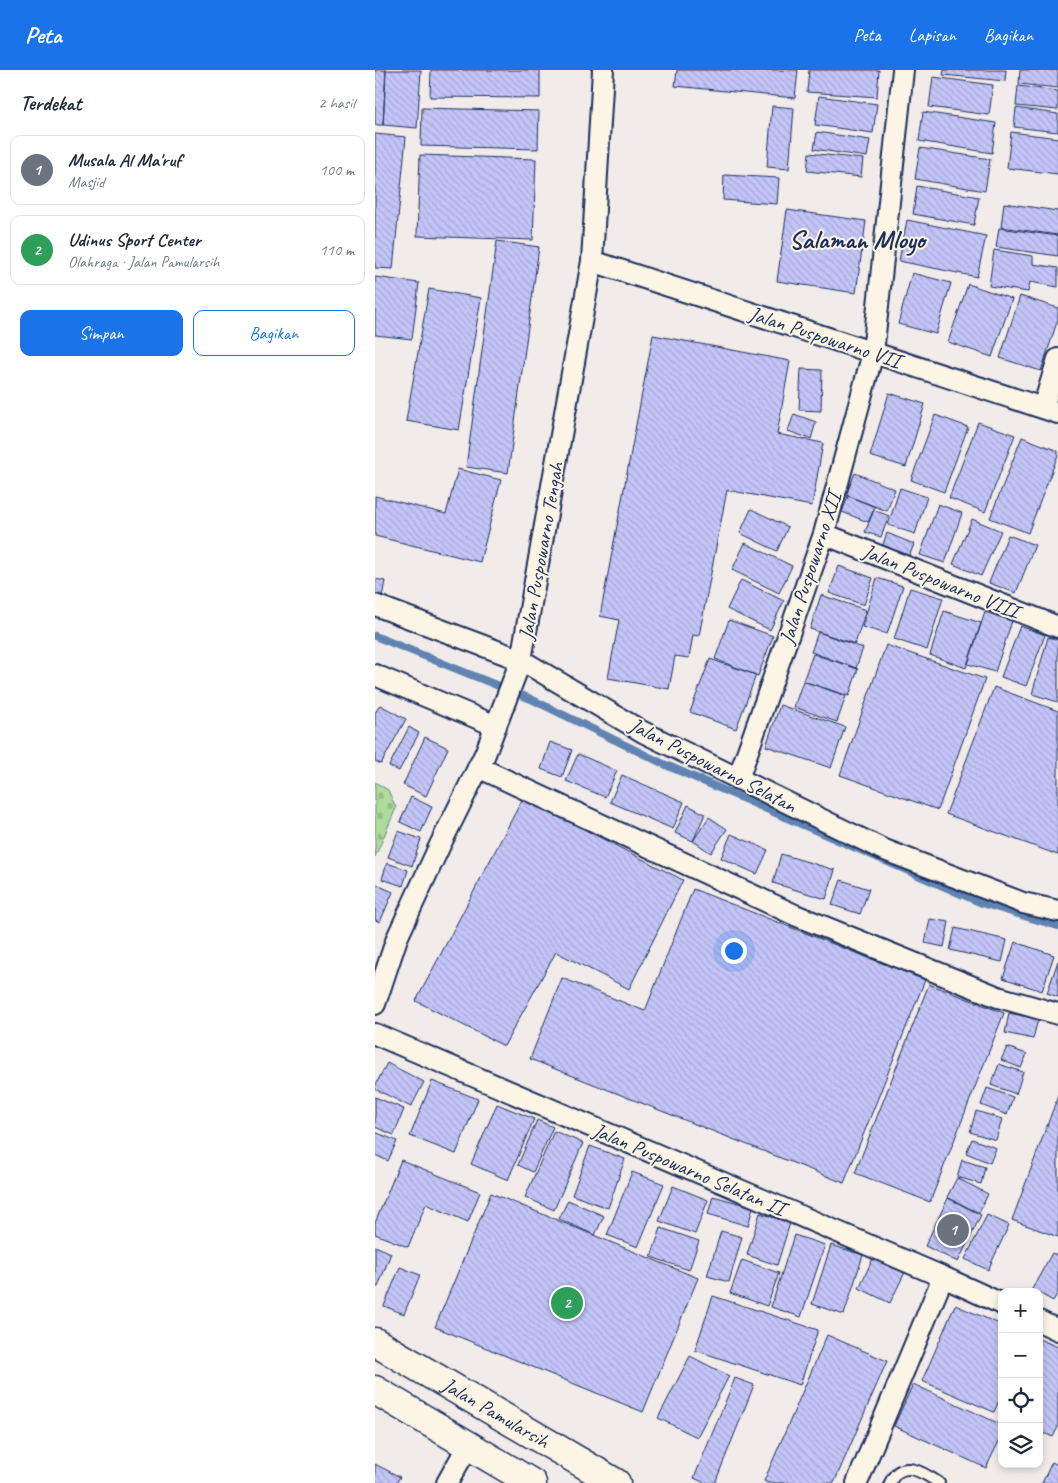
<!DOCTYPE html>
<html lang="id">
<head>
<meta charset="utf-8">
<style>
	body { margin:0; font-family:Caveat,sans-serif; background:#f6f6f7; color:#1f2937 }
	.controls { position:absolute; right:15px; bottom:15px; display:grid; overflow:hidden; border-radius:10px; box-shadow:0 2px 8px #0003 }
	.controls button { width:45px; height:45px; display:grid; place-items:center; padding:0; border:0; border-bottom:1px solid #e0e1e3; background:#fff; color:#1f2937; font:25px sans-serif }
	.you { position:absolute; left:358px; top:880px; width:18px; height:18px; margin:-12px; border:4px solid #fff; border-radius:50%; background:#1a73e8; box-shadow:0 0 0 8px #1a73e833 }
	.badge { display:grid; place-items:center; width:32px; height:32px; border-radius:50%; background:#1a73e8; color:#fff; font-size:16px; font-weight:700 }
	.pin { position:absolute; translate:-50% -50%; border:2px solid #fff; box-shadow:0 1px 5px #0006 }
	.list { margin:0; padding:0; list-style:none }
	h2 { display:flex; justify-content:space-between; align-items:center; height:65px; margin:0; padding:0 20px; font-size:21px }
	h2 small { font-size:16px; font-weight:400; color:#747a83 }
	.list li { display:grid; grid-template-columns:32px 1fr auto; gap:15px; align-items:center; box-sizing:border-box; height:70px; margin:0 10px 10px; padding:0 10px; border:1px solid #e0e1e3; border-radius:10px }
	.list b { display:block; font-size:19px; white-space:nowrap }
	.list p { margin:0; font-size:16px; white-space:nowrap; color:#747a83 }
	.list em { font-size:16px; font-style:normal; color:#747a83 }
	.actions { display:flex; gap:10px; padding:15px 20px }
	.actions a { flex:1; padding:11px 0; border:1px solid #1a73e8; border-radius:10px; text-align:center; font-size:18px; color:#1a73e8 }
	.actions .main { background:#1a73e8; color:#fff }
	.icon { flex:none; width:28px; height:28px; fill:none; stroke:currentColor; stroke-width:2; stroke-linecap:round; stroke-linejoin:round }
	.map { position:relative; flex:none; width:683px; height:1413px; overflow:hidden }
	header { display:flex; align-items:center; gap:30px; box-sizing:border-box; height:70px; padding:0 25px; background:#1a73e8; color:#fff }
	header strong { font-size:24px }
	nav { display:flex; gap:28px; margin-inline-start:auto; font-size:18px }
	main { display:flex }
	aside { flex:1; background:#fff }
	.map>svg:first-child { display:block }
	.cemetery { fill:url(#cemetery-stones); stroke:#64867c }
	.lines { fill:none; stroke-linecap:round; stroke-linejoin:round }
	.stream { stroke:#6184b1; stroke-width:8 }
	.building { fill:url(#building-back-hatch); stroke:#1b2f5e }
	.service-casing { stroke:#1b2f5e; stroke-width:14 }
	.minor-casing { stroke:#1b2f5e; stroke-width:24 }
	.trunk-casing { stroke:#1b2f5e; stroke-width:31 }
	.service { stroke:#fcf5e5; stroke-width:10 }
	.minor { stroke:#fcf5e5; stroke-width:20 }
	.trunk { stroke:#fcf5e5; stroke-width:28 }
	.labels { text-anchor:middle; stroke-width:4; stroke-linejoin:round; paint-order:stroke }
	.street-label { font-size:21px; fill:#1b2f5e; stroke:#fcf5e5 }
	.district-label { font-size:26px; font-weight:bold; fill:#1b2f5e; stroke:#fcf5e5 }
</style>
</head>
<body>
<header>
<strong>Peta</strong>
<nav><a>Peta</a><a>Lapisan</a><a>Bagikan</a></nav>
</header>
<main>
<aside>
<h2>Terdekat<small>2 hasil</small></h2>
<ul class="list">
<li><span class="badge" style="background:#6b7280">1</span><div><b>Musala Al Ma'ruf</b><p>Masjid</p></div><em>100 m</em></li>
<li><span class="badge" style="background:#2e9e5b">2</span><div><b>Udinus Sport Center</b><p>Olahraga · Jalan Pamularsih</p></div><em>110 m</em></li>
</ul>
<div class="actions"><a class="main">Simpan</a><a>Bagikan</a></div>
</aside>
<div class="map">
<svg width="683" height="1413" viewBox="0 0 683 1413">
	<defs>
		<pattern id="cemetery-stones" width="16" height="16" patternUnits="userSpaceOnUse" patternTransform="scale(1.25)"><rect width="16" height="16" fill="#aedc9b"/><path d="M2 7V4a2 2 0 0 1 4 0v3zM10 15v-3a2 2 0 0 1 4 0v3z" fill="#95bd88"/></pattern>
		<pattern id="building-back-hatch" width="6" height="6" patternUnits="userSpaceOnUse" patternTransform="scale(1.25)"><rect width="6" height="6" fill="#c3c5f7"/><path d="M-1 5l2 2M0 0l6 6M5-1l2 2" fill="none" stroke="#a7aad6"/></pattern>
	</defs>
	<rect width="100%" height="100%" fill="#f1ebe9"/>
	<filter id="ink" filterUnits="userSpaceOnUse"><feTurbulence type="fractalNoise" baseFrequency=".02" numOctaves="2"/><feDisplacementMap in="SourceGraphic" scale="10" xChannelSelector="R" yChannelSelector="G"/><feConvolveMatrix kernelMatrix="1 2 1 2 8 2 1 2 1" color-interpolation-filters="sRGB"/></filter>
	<g filter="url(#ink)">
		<path class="cemetery" d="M0,712L13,720L21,738L0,787Z"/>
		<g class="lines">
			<path class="stream" d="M0,566L156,629L291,695L607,833L683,856"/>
		</g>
		<path class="building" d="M0,0H11L8,55H0Z
			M11,0H46L42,58L8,55Z
			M56,0H165V28L55,27Z
			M302,0H423L420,28L300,16Z
			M434,0H504L502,27L432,22Z
			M569,0H631L630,11L568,5Z
			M645,0H683V18L644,14Z
			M558,7L618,15L614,45L554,37Z
			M643,16L683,21V40L641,36Z
			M444,26L502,34L498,63L440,55Z
			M397,36L419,38L414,99L392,97Z
			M47,38L164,41L163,79L46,76Z
			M641,38L683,44V62L639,57Z
			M548,42L621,53L617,83L544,71Z
			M442,62L495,70L492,87L439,79Z
			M636,62L683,68V104L632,98Z
			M0,64L31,67L18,199L0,198Z
			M545,78L615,89L610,121L540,109Z
			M434,83L488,89L486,107L432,101Z
			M45,85L161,89L158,170L42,166Z
			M349,105L404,108L402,134L348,130Z
			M542,116L604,127L599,155L538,144Z
			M629,133L683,141V165L626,157Z
			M412,140L491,151L481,223L402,211Z
			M532,150L611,166L602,207L524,191Z
			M624,158L683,166V186L621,177Z
			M122,171L164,177L133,403L91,397Z
			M619,180L658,186V194L683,198V217L655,212L653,222L614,216Z
			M537,203L576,213L561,264L523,254Z
			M0,207L44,213L37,269L0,265Z
			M593,214L637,229L617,287L573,272Z
			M54,219L106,228L84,360L31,351Z
			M645,226L683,238V249L666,301L625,288Z
			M278,265L415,291L402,364L448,373L437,436L352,420L324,566L318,565L314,588L300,586L294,619L233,608L244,550L225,546Z
			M426,299L447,300L446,341L424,340Z
			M514,323L550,334L531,397L495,386Z
			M419,344L441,352L436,369L413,361Z
			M560,345L593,357L569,422L536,410Z
			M603,352L640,365L610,442L574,428Z
			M647,367L683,381V385L653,463L615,448Z
			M83,399L126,410L105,492L0,466V426L71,444Z
			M480,403L520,419L512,441L471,425Z
			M525,418L552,427L540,464L513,455Z
			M473,426L500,437L493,452L467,442Z
			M563,434L587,443L570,493L545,485Z
			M376,439L413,457L402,481L365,463Z
			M499,440L514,446L506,467L490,462Z
			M597,449L626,461L606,506L578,494Z
			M512,463L539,474L534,487L507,477Z
			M633,465L660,475L641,523L614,513Z
			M370,473L417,496L404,523L357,500Z
			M464,496L498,508L489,535L454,523Z
			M502,508L528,516L512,564L487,557Z
			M0,509L10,511L7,527L0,525Z
			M366,510L409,531L395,560L352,539Z
			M535,518L568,528L552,580L519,569Z
			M446,525L491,540L480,574L435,559Z
			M569,541L606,553L591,598L555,585Z
			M610,542L637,551L620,602L593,594Z
			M354,550L398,566L383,606L340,589Z
			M645,556L670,565L651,616L626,607Z
			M443,562L488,578L481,598L436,582Z
			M673,567L683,570V632L657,624Z
			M511,575L610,609L563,740L465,705Z
			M438,584L483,599L474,626L428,611Z
			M335,589L381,605L361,659L315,642Z
			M428,611L471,626L462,652L419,637Z
			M619,617L683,641V785L571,744Z
			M5,635L31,649L6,694L0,691V643Z
			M405,635L470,657L456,698L391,676Z
			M34,657L44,663L24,701L14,696Z
			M50,667L73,678L51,726L28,715Z
			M175,672L197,680L187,707L166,699Z
			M203,684L242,701L230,727L191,711Z
			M247,705L309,732L298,759L235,732Z
			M36,727L57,737L46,762L25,752Z
			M148,728L308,810L254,919L181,882L129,976L41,931Z
			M313,735L330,744L318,771L300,763Z
			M334,747L352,759L336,783L318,771Z
			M23,761L46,769L37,796L13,787Z
			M356,764L393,780L382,804L346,788Z
			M406,784L460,800L451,829L398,813Z
			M12,793L33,800L28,816L7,809Z
			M466,810L494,819L485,844L457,835Z
			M0,814L18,822L5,852L0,850Z
			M318,819L550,910L469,1113L155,989L187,908L270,941Z
			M555,849L574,852L569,877L550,873Z
			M580,858L632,870L627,892L575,880Z
			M640,872L679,885L667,921L628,908Z
			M683,891V927L672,923Z
			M554,914L629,943L555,1132L480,1103Z
			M634,943L663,949L658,969L630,963Z
			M632,977L652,984L646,998L626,990Z
			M12,993L49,1012L36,1037L0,1019V1016Z
			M624,994L648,1002L641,1024L616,1015Z
			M57,1011L103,1029L81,1084L35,1066Z
			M612,1018L638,1027L632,1045L606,1035Z
			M683,1026V1167L637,1150Z
			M0,1027L29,1039L19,1065L0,1057Z
			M122,1034L159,1049L133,1110L96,1094Z
			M601,1041L627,1049L621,1070L595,1062Z
			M162,1050L178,1057L158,1102L143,1095Z
			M179,1061L208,1073L179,1140L150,1127Z
			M0,1062L22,1071L13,1091L0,1085Z
			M597,1069L621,1078L615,1093L591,1083Z
			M215,1076L250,1089L233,1138L197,1125Z
			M26,1090L105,1122L93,1152L51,1134L33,1177L0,1164V1153Z
			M587,1090L610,1097L606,1114L582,1107Z
			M257,1102L289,1114L263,1177L232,1165Z
			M582,1108L613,1124L604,1143L572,1127Z
			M298,1116L333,1130L320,1164L284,1151Z
			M116,1123L323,1208L268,1342L60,1257Z
			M338,1126L378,1137L373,1156L333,1144Z
			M573,1128L606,1145L583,1192L550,1176Z
			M193,1130L229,1146L220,1165L184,1149Z
			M385,1143L415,1153L402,1195L372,1185Z
			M612,1145L634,1155L613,1200L590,1189Z
			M286,1158L324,1171L314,1200L276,1187Z
			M346,1161L367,1167L354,1212L332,1206Z
			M419,1165L450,1175L426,1247L396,1237Z
			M456,1175L488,1185L469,1245L437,1234Z
			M0,1176L16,1183L3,1217L0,1216Z
			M677,1183L683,1186V1223L678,1231L657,1219Z
			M500,1184L532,1198L515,1233L484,1218Z
			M367,1190L404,1203L392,1236L355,1223Z
			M25,1197L45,1205L29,1244L9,1236Z
			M338,1226L443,1260L425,1315L320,1280Z
			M580,1235L627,1255V1324L619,1342L547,1311Z
			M452,1265L512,1291L459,1413H392L389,1411Z
			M664,1269L683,1277V1357L678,1367L664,1361Z
			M315,1286L354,1306L322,1367L283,1348Z
			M360,1308L379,1315L340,1413H330L319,1408Z
			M538,1314L627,1355V1365L611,1398L519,1356Z
			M677,1392L683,1395V1413H667Z
			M0,1394L25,1407L21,1413H0Z"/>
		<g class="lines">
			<defs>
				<path id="service" d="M515,1413C526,1388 548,1402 564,1413"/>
				<path id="minor" d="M217,191L683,343
					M668,338L683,289
					M449,464L683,557
					M0,535L146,590L268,662L507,779L648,833L683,841
					M0,605L121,656
					M103,697L420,845L623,927L683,944
					M363,709L449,464L498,283L528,0
					M0,934L22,868L65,775L110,684L146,590L217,191L228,0
					M0,964L568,1207L627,1234
					M664,1251L683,1260
					M72,1413L94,1374
					M482,1413L568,1207"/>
				<g id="trunk">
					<path id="s1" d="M0,1272L241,1413"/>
					<path d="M0,1320L157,1413"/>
				</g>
			</defs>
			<use href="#service" class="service-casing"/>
			<use href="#minor" class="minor-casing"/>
			<use href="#trunk" class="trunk-casing"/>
			<use href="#service" class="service"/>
			<use href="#minor" class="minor"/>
			<use href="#trunk" class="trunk"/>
		</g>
	</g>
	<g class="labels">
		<g class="street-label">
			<text transform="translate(450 267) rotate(18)" y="7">Jalan Puspowarno VII</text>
			<text transform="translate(166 481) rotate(-80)" y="7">Jalan Puspowarno Tengah</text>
			<text transform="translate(435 498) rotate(-72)" y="7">Jalan Puspowarno XII</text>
			<text transform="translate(566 511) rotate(22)" y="7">Jalan Puspowarno VIII</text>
			<text transform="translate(338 695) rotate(27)" y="7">Jalan Puspowarno Selatan</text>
			<text transform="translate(314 1099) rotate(23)" y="7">Jalan Puspowarno Selatan II</text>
			<text dy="7" stroke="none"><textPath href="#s1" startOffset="140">Jalan Pamularsih</textPath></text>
		</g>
		<g class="district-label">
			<text x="482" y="178">Salaman Mloyo</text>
		</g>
	</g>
</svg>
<div class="controls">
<button>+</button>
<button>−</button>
<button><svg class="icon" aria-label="locate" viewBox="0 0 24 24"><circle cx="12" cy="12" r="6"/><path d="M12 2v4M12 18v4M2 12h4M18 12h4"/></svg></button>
<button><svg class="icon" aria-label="layers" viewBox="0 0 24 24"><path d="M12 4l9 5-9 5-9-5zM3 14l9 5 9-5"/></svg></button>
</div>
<div class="you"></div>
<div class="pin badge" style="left:578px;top:1160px;background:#6b7280">1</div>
<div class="pin badge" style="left:192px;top:1233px;background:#2e9e5b">2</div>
</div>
</main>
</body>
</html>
